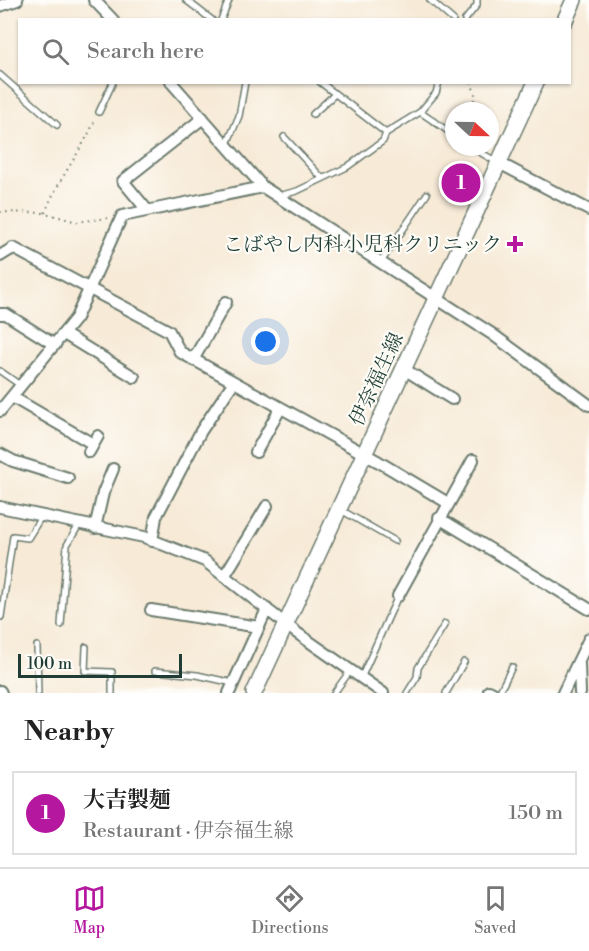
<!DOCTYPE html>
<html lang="en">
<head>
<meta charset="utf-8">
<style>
	body { margin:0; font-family:"Libre Bodoni","Noto Serif JP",serif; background:#f2f2f2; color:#222 }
	.compass { position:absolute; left:445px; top:102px; width:54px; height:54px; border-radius:50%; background:#fff; box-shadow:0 2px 4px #0004; rotate:112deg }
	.scale { position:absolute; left:18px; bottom:15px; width:164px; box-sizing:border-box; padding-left:6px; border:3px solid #1f3d34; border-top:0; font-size:16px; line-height:21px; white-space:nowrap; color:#1f3d34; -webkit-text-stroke:4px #fdfcf7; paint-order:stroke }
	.you { position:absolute; left:266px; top:342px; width:21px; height:21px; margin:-15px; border:4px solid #fff; border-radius:50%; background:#1a73e8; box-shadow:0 0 0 9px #1a73e833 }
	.badge { display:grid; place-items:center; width:39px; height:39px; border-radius:50%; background:#b5179e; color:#fff; font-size:20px; font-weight:700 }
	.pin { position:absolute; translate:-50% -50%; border:3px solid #fff; box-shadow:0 2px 6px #0006 }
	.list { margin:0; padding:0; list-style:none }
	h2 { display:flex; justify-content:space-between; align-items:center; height:78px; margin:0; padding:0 24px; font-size:26px }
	h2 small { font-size:20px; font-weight:400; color:#767676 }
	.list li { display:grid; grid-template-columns:39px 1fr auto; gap:18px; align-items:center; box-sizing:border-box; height:84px; margin:0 12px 12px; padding:0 12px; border:2px solid #e0e0e0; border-radius:0px }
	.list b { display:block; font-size:22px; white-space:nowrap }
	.list p { margin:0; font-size:20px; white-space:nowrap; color:#767676 }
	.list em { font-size:20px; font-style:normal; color:#767676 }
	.icon { flex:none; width:33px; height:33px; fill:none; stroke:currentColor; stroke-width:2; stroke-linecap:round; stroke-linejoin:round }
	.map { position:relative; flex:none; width:589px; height:693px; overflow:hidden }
	.search { position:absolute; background:#fff; box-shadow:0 2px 4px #0004; left:18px; right:18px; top:18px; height:66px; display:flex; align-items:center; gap:15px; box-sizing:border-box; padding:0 21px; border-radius:0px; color:#767676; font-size:22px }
	.sheet { height:174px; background:#fff }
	nav { display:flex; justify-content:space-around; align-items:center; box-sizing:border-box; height:84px; border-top:2px solid #e0e0e0; background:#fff; font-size:16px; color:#767676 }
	nav a { display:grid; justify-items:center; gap:3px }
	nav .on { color:#b5179e }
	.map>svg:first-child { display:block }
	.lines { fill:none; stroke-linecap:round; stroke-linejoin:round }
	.service-casing { stroke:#6b7a6d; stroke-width:8 }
	.minor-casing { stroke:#6b7a6d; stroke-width:14 }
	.secondary-casing { stroke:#6b7a6d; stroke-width:18 }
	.path { stroke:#6b7a6d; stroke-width:2; stroke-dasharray:1.5 4.5; stroke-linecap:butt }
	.service { stroke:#fff; stroke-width:5 }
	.minor { stroke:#fff; stroke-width:10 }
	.secondary { stroke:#fff; stroke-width:15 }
	.poi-dot { fill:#b5179e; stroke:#fdfcf7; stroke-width:2 }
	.labels { text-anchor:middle; stroke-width:4.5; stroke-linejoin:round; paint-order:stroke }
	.poi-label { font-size:20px; fill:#1f3d34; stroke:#fdfcf7; text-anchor:end }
	.street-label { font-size:20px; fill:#1f3d34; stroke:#fdfcf7 }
</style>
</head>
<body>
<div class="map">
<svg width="589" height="693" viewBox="0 0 589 693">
	<rect width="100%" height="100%" fill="#fdfcf7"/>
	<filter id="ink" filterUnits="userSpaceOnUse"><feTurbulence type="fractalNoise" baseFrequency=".0167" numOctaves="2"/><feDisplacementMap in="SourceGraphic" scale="12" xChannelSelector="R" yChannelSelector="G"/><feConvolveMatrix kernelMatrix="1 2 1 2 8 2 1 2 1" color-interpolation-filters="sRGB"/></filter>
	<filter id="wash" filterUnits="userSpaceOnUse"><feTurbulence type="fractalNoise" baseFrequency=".008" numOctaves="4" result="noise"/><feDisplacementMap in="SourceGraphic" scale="24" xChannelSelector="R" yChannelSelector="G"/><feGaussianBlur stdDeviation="1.35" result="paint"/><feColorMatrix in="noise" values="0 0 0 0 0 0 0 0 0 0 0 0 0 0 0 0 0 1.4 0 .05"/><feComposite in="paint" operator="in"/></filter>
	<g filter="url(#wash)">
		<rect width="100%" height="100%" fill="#f7ead7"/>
	</g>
	<g filter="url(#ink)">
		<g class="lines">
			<defs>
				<path id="service" d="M186,0L212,20
					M430,0L453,20
					M221,20L229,0
					M465,20L477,5V0
					M0,75L57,125
					M320,82L386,133
					M99,112L113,82
					M420,112L436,93L439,82
					M313,114L335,94
					M284,137L322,178
					M227,144L239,116L245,82
					M471,147L497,162
					M278,196L297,191L347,167L383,141L386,133L420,112L454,135
					M381,262L427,194
					M0,371L20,385
					M341,510L395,541
					M1,617L13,536L28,538L41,517
					M61,625L67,545L79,525
					M37,646L38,693
					M86,647L85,671L112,672V693
					M155,671L197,675L233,683
					M362,676L398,596
					M334,693L350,671
					M407,693L417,677L418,668L445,624
					M446,693L464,662
					M499,693L512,667"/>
				<path id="minor" d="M94,0L113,20
					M0,6L17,0
					M171,82L263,187L492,334L589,405
					M499,163L589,210
					M147,210L123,181L203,118
					M0,256L13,248L169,331L180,352L379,462L448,503
					M0,314H6L55,345
					M64,334L134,377
					M193,360L226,302
					M404,369L452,399
					M12,397L93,444
					M0,411L76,318L122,216L263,187
					M89,452L98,436
					M256,452L280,409
					M0,454L13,461L68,478
					M0,507L144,537L205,561L297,633L383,693
					M439,518L589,609
					M95,528L103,493L113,469
					M152,541L156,517L201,431L233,383
					M225,575L267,506
					M398,596L473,460
					M151,610L259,627
					M579,663L580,693
					M0,691L1,693
					M489,691L493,693
					M229,693L267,609
					M563,693L589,639"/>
				<path id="secondary" d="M565,20L574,0
					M254,693L536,82"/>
			</defs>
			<use href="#service" class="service-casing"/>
			<use href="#minor" class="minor-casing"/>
			<use href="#secondary" class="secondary-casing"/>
			<path class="path" d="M471,82L475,93L472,111
				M0,212L45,213L77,222L109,218
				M45,213C58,179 82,151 96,118"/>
			<use href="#service" class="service"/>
			<use href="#minor" class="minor"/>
			<use href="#secondary" class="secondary"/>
		</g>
	</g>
	<path class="poi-dot" d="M512 235h6v6h6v6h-6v6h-6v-6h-6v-6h6z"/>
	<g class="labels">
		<g class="poi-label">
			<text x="502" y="251">こばやし内科小児科クリニック</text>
		</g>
		<g class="street-label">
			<text transform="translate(376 379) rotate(-65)" y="7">伊奈福生線</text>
		</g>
	</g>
</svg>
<svg class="compass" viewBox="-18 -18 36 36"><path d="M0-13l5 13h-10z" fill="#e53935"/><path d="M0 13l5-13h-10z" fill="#767676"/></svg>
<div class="scale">100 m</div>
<div class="you"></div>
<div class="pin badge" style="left:461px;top:183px">1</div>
<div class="search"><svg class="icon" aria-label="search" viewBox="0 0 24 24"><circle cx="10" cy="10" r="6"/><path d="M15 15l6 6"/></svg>Search here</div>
</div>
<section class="sheet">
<h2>Nearby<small></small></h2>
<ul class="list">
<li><span class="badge">1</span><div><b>大吉製麺</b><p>Restaurant · 伊奈福生線</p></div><em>150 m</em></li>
</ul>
</section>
<nav>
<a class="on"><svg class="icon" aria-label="map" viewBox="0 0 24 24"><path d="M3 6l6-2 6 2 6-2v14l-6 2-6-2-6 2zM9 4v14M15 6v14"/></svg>Map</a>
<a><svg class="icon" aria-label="directions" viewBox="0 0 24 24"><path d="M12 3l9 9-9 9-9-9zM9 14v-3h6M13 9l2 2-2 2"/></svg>Directions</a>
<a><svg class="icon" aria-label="saved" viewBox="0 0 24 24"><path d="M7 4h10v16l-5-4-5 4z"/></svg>Saved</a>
</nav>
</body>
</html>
